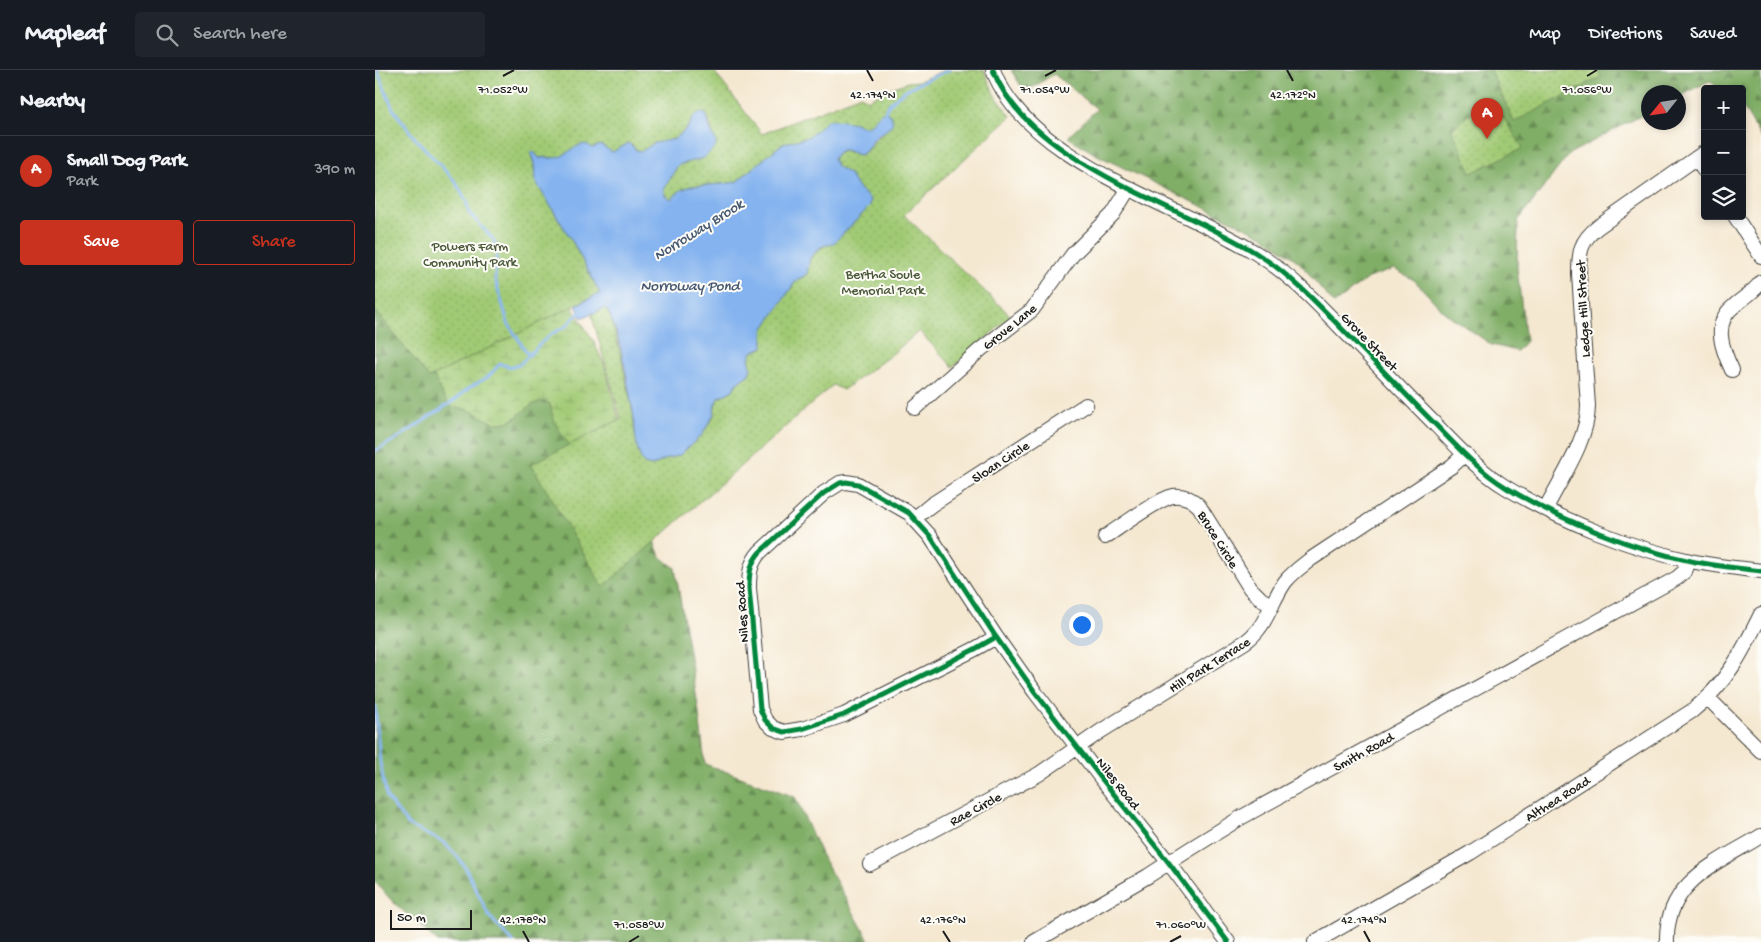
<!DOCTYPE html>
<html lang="en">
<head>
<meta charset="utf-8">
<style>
	body { margin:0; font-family:"Gochi Hand",sans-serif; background:#20242c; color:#f1f3f6 }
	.controls { position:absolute; right:15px; top:15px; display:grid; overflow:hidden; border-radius:5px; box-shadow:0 2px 8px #0003 }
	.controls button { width:45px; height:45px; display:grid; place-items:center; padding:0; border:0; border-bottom:1px solid #363941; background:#171b24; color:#f1f3f6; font:25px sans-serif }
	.compass { position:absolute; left:1266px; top:15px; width:45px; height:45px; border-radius:50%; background:#171b24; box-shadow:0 2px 8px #0003; rotate:240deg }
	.scale { position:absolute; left:15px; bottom:12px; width:82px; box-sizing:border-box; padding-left:5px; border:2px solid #1c1c1c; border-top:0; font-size:14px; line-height:18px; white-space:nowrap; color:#1c1c1c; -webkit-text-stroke:4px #fdfcf7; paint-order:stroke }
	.you { position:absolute; left:706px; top:554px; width:18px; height:18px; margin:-12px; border:4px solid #fff; border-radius:50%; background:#1a73e8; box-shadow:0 0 0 8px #1a73e833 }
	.badge { display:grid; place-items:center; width:32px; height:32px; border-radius:50%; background:#c8321e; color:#fff; font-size:16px; font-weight:700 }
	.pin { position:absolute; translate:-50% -41px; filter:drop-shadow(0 1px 2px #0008) }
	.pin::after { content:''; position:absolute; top:26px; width:18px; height:15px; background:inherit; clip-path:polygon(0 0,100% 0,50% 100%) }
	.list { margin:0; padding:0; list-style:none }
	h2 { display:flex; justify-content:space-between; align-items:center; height:65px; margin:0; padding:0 20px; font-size:21px }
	h2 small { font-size:16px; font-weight:400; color:#9ea1a6 }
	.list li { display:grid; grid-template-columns:32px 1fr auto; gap:15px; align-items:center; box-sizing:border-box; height:70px; padding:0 20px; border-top:1px solid #363941 }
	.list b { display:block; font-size:19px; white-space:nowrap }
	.list p { margin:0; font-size:16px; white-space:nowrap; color:#9ea1a6 }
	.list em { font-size:16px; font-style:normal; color:#9ea1a6 }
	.actions { display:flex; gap:10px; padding:15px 20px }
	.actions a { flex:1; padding:11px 0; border:1px solid #c8321e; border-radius:5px; text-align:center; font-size:18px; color:#c8321e }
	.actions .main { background:#c8321e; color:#fff }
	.icon { flex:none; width:28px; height:28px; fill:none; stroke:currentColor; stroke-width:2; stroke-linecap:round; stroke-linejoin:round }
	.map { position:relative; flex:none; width:1386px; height:872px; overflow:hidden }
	header { display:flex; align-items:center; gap:30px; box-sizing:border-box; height:70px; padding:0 25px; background:#171b24; border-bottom:1px solid #363941 }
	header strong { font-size:24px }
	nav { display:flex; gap:28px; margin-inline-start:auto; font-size:18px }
	.search { width:350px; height:45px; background:#20242c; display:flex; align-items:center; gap:12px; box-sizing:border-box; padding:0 18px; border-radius:5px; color:#9ea1a6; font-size:19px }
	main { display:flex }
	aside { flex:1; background:#171b24 }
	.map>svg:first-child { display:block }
	.forest { fill:url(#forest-firs); stroke:#4e6541 }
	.wetland { fill:url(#wetland-marsh); stroke:#5e7348 }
	.park { fill:url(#park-dots); stroke:#5e7348; fill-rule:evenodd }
	.water { fill:#84b3ef; stroke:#506886 }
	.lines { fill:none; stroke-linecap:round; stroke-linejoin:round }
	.stream { stroke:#84b3ef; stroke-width:3 }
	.minor-casing { stroke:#3d3b37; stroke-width:16 }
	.minor { stroke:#fff; stroke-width:14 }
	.cycleway-casing { stroke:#fdfcf7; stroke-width:8 }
	.cycleway { stroke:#00873e; stroke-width:5 }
	.ticks { fill:none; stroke:#1c1c1c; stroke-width:2 }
	.labels { text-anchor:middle; stroke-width:4; stroke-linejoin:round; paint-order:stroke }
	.park-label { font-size:14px; fill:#4b593b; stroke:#fdfcf7 }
	.street-label { font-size:14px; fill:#1c1c1c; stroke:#fdfcf7 }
	.water-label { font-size:15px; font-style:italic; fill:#465870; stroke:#fdfcf7 }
	.ticks-label { font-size:12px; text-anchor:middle; fill:#1c1c1c; stroke:#fdfcf7; stroke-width:4; stroke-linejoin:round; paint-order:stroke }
</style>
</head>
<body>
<header>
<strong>Mapleaf</strong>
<div class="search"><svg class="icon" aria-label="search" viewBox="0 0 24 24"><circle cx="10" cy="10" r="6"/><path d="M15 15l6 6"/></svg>Search here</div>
<nav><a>Map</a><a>Directions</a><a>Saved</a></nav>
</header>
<main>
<aside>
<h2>Nearby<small></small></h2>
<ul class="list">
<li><span class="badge">A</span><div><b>Small Dog Park</b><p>Park</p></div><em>390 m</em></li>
</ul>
<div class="actions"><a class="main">Save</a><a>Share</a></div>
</aside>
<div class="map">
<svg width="1386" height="872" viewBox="0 0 1386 872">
	<defs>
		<pattern id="forest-firs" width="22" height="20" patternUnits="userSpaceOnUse" patternTransform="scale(1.25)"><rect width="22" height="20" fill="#80ae66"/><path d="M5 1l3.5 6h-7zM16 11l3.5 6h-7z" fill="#688d53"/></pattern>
		<pattern id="wetland-marsh" width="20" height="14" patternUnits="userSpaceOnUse" patternTransform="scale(1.25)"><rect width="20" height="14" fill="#a1ca75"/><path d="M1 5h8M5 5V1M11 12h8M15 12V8" fill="none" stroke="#8aad65"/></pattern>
		<pattern id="park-dots" width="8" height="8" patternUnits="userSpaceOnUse" patternTransform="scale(1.25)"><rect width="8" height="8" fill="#a1ca75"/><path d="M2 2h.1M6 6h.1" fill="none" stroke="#8aad65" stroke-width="1.8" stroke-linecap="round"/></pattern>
	</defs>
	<rect width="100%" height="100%" fill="#fdfcf7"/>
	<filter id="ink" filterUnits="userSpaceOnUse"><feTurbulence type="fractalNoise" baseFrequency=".02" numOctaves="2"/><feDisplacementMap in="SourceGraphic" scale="10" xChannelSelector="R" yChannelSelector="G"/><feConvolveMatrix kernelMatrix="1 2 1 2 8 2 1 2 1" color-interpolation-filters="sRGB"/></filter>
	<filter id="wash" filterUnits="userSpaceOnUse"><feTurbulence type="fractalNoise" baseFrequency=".0096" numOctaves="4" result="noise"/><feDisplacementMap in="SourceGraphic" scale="20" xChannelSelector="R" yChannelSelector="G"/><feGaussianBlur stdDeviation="1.12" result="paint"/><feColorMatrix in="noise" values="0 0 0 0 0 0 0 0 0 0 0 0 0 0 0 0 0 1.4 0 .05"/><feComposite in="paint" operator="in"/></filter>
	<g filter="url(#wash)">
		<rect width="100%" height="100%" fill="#f5e8d1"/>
		<path class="forest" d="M636,0H1386V68L1367,35V19H1346L1334,11L1304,27V22H1274L1273,42L1194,84L1143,151L1142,199L1151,271L1142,281L1117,275L1069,242L1039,210L1019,199L993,208L959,234L924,192L888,166L720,84L693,67L722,39L679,4L650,22Z
			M117,78L285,486L300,498L323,636L330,694L420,727L448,788L495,872H63L19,833L0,812V117Z"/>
		<path class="wetland" d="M198,230L199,241L218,270L229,294L247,360L203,385C187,365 180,360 175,334C160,324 146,348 132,352C118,356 110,348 99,342C92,339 84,338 76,337L68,326L54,296Z"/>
		<path class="park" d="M0,0H338L387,64L486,25L492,30L516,18L533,12L544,11L570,0H609L619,24L636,46L529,145L636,246L578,297L544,261L516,285L468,320L458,315L228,517L156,394L246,349L212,229L54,308L0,240ZM323,43L333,47L341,76L329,88L303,95L288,120L290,125L296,129L302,124L316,116L348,114L361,112L407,74L433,67L458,49C461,51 490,57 493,56C497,54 501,49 504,45L509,63C498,68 496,80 485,85C473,83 467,74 458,89L461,96L471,102L482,117L493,127L489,142L458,174L448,176L435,188L432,204L421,211L389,258C386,265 390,271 386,279L377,282L374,288L376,298L374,304L362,313L358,320L345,327L342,331L340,334L339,345L327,365L305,385L289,390L277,396L260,364L258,343L246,285L236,249L225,223L196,169L160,111L159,94L155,82L160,83L163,88L173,87L179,89L226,75L237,82L257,75L261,80L267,81L275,76L300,69L312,58Z
			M1115,0H1223L1226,7L1139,52Z
			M1115,27L1148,78L1096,103L1077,59Z"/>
		<path class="water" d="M507,42H510L516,45L518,52C514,60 509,61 502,66C495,72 494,81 485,85C473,83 467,73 458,89L462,96L475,105L482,117L496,130L495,136L458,174L448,176L443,179L435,188L432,204L421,211L389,258L388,261V277L377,282L374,288L376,298L374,304L362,313L358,320L345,327L342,330L340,334L339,344L327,365L305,385L289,390L277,396L269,394C259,379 261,359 258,342C252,311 246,264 231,238L206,248L201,235L225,223L196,169L160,111L159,94L155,81L160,83L164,88C170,87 179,89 184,87C194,84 207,67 217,78L226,75L237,82L254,73L261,80L267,81L279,73L300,69L312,58L320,45L326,43L331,44L335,59L341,71V76L329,88L303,95L288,120L290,125L296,129L306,120L316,116L348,114L361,112L407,74L433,67L440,62L452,50C455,49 476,52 480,53C484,55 487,57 492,56C499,54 502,46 507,42Z"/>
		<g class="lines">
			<path class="stream" d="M2,0L18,39L39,67L80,111L92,133L94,143L118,169L122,178L120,209L133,253L154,286
				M509,45C515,21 554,9 574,0
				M0,381L26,366L80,330L94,318L113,307L125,294L137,297L144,295L166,273L176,264L190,257L207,240
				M0,635L5,693L12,728L34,756L68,772L82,786L90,797L114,846L138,872"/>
		</g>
	</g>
	<g filter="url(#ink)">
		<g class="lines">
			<defs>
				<path id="minor" d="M618,0C653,92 803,134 881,183C916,205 944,235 972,264C1001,293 1029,323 1058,352C1081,376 1104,401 1132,418C1183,449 1257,479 1316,491C1339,496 1363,498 1386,501
					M1321,88L1330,101
					M1360,146L1386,186
					M1357,300C1347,279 1337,253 1359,236C1368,228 1379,222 1386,212
					M540,338L605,280L657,240L698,184L738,144L754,118
					M1171,438C1186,408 1213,370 1213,336L1204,204C1204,182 1205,171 1223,157L1327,84
					M540,448L556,435L711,335
					M730,467C745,457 783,429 798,426C808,425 817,429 824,436L875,518L886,529L897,536
					M621,567L600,579L469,645L427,659L409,662L398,658L390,650L385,639L374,518C374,504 375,493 385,482L449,423L465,413L471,412L483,414L534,443L555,466L621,567L660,622L726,708L794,793L853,872
					M1333,628L1386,681
					M495,794L664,704L726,661L870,572C892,557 895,533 910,512C917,503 927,496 936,489L1077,396L1090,384
					M659,872L773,806L815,779L867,747L1302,508L1310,501L1314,491
					M940,872L1095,783L1317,641C1351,614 1367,583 1386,544
					M1292,872C1290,812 1342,793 1386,766"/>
			</defs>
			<use href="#minor" class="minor-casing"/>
			<use href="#minor" class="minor"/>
			<defs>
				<path id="cycleway" d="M618,0C653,92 803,134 881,183C916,205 944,235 972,264C1001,293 1029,323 1058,352C1081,376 1104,401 1132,418C1183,449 1257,479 1316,491C1339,496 1363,498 1386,501
					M621,567L600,579L469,645L427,659L409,662L398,658L390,650L385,639L374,518C374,504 375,493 385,482L449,423L465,413L471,412L483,414L534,443L555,466L621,567L660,622L726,708L794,793L853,872"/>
			</defs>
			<use href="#cycleway" class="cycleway-casing"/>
			<use href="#cycleway" class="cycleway"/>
		</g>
	</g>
	<path class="ticks" d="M492,0L498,11M912,0L918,11M128,6L139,0M670,6L681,0M1212,6L1222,0M148,861L154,872M568,861L575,872M989,861L995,872M254,872L264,866M795,872L806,866"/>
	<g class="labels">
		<g class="park-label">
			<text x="95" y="180">Powers Farm<tspan x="95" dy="16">Community Park</tspan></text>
			<text x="508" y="208">Bertha Soule<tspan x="508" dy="16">Memorial Park</tspan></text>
		</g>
		<g class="street-label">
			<text transform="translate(1207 239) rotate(-93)" y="5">Ledge Hill Street</text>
			<text transform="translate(634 256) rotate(-39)" y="5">Grove Lane</text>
			<text transform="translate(995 271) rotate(46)" y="5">Grove Street</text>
			<text transform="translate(625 391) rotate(-33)" y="5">Sloan Circle</text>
			<text transform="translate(844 469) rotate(58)" y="5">Bruce Circle</text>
			<text transform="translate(366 542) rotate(-94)" y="5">Niles Road</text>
			<text transform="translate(834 594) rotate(-32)" y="5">Hill Park Terrace</text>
			<text transform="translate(988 681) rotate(-29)" y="5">Smith Road</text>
			<text transform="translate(744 713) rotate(52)" y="5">Niles Road</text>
			<text transform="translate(1182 728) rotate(-32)" y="5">Althea Road</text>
			<text transform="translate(600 738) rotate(-28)" y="5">Rae Circle</text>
		</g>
		<g class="water-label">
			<text transform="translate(323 159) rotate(-32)" y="5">Norroway Brook</text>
			<text x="315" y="220">Norroway Pond</text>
		</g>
	</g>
	<g class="ticks-label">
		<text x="128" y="23">71.052°W</text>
		<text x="670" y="23">71.054°W</text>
		<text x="1212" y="23">71.056°W</text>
		<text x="498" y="28">42.174°N</text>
		<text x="918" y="28">42.172°N</text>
		<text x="148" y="853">42.178°N</text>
		<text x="568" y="853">42.176°N</text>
		<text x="989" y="853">42.174°N</text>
		<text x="264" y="858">71.058°W</text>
		<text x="806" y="858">71.060°W</text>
	</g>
</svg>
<div class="controls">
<button>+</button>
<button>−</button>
<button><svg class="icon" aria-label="layers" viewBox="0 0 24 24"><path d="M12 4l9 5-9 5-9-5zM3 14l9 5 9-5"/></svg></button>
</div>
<svg class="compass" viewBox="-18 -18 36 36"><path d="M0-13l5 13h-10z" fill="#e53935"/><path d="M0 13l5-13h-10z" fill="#9ea1a6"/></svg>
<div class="scale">50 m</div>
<div class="you"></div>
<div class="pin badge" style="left:1112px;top:69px">A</div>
</div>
</main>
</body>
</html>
